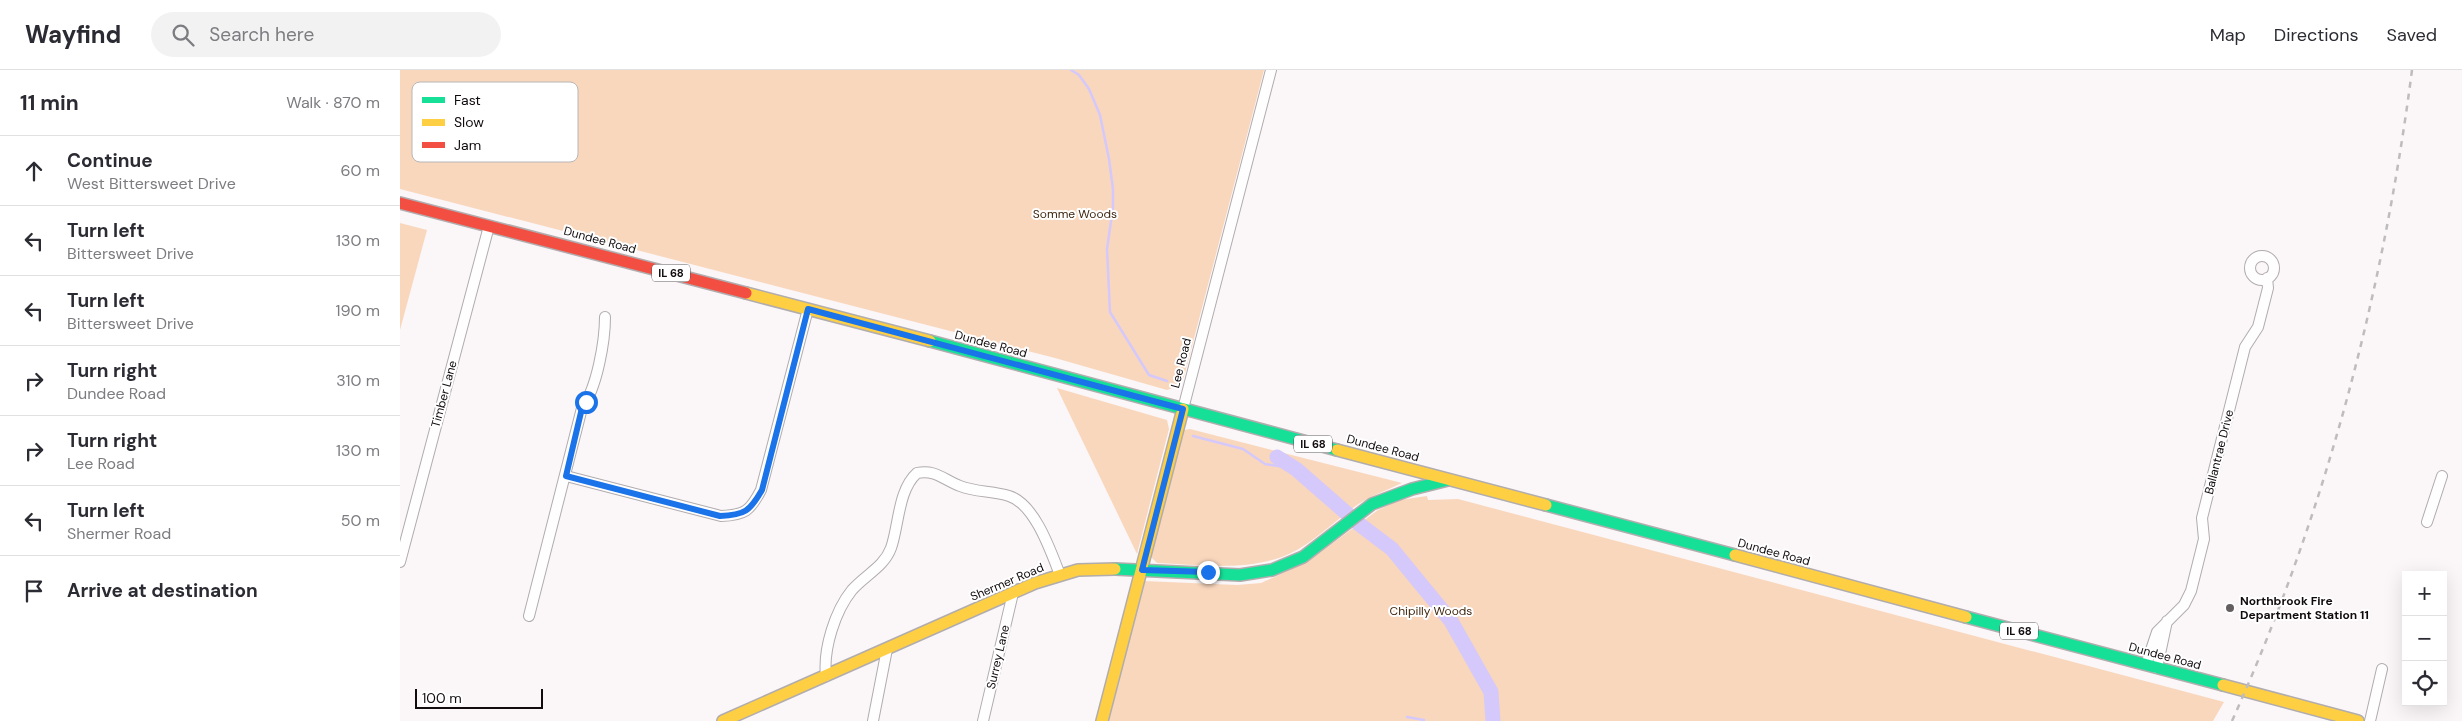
<!DOCTYPE html>
<html lang="en">
<head>
<meta charset="utf-8">
<style>
	body { margin:0; font-family:"DM Sans",sans-serif; background:#f2f2f3; color:#2b2b33 }
	.controls { position:absolute; right:15px; bottom:15px; display:grid; overflow:hidden; border-radius:0px; box-shadow:0 5px 20px #0002 }
	.controls button { width:45px; height:45px; display:grid; place-items:center; padding:0; border:0; border-bottom:1px solid #e1e1e2; background:#fff; color:#2b2b33; font:25px sans-serif }
	.scale { position:absolute; left:15px; bottom:12px; width:128px; box-sizing:border-box; padding-left:5px; border:2px solid #120c0e; border-top:0; font-size:14px; line-height:18px; white-space:nowrap; color:#120c0e; -webkit-text-stroke:4px #fff; paint-order:stroke }
	.stop { position:absolute; width:15px; height:15px; margin:-11px; border:4px solid #1a73e8; border-radius:50%; background:#fff }
	.stop.end { background:#1a73e8; border-color:#fff; box-shadow:0 1px 5px #0008 }
	.list { margin:0; padding:0; list-style:none }
	h2 { display:flex; justify-content:space-between; align-items:center; height:65px; margin:0; padding:0 20px; font-size:21px }
	h2 small { font-size:16px; font-weight:400; color:#7c7c81 }
	.list li { display:grid; grid-template-columns:32px 1fr auto; gap:15px; align-items:center; box-sizing:border-box; height:70px; padding:0 20px; border-top:1px solid #e1e1e2 }
	.list b { display:block; font-size:19px; white-space:nowrap }
	.list p { margin:0; font-size:16px; white-space:nowrap; color:#7c7c81 }
	.list em { font-size:16px; font-style:normal; color:#7c7c81 }
	.icon { flex:none; width:28px; height:28px; fill:none; stroke:currentColor; stroke-width:2; stroke-linecap:round; stroke-linejoin:round }
	.map { position:relative; flex:none; width:2062px; height:651px; overflow:hidden }
	header { display:flex; align-items:center; gap:30px; box-sizing:border-box; height:70px; padding:0 25px; background:#fff; border-bottom:1px solid #e1e1e2 }
	header strong { font-size:24px }
	nav { display:flex; gap:28px; margin-inline-start:auto; font-size:18px }
	.search { width:350px; height:45px; background:#f2f2f3; display:flex; align-items:center; gap:12px; box-sizing:border-box; padding:0 18px; border-radius:28px; color:#7c7c81; font-size:19px }
	main { display:flex }
	aside { flex:1; background:#fff }
	.map>svg:first-child { display:block }
	.green { fill:#f9d7bd }
	.lines { fill:none; stroke-linecap:round; stroke-linejoin:round }
	.stream { stroke:#d5c8fb; stroke-width:2.5 }
	.river { stroke:#d5c8fb; stroke-width:15 }
	.street-casing { stroke:#b1acad; stroke-width:12 }
	.fast-casing { stroke:#b1acad; stroke-width:14 }
	.slow-casing { stroke:#b1acad; stroke-width:14 }
	.jam-casing { stroke:#b1acad; stroke-width:14 }
	.street { stroke:#fefefe; stroke-width:10 }
	.fast { stroke:#16e098; stroke-width:11 }
	.slow { stroke:#ffcf43; stroke-width:11 }
	.jam { stroke:#f24e42; stroke-width:11 }
	.rail { stroke:#bebcbc; stroke-width:2.5; stroke-dasharray:6 6; stroke-linecap:butt }
	.route { stroke:#1a73e8; stroke-width:6 }
	.poi-dot { fill:#645e60; stroke:#fff; stroke-width:2 }
	.labels { text-anchor:middle; stroke-width:4; stroke-linejoin:round; paint-order:stroke }
	.shield { fill:#fff; stroke:#595556; stroke-width:1 }
	.shield-label { font-size:11px; font-weight:bold; fill:#120c0e }
	.park-label { font-size:12px; fill:#40270f; stroke:#fff }
	.street-label { font-size:12px; fill:#120c0e; stroke:#fff }
	.poi-label { font-size:12px; font-weight:bold; fill:#120c0e; stroke:#fff; text-anchor:start }
	.key { fill:#fff; stroke:#b8b6b7; stroke-width:1 }
	.key-label { font-size:14px; fill:#120c0e }
</style>
</head>
<body>
<header>
<strong>Wayfind</strong>
<div class="search"><svg class="icon" aria-label="search" viewBox="0 0 24 24"><circle cx="10" cy="10" r="6"/><path d="M15 15l6 6"/></svg>Search here</div>
<nav><a>Map</a><a>Directions</a><a>Saved</a></nav>
</header>
<main>
<aside>
<h2>11 min<small>Walk · 870 m</small></h2>
<ul class="list">
<li><svg class="icon" aria-label="ahead" viewBox="0 0 24 24"><path d="M12 20V5M6 11l6-6 6 6"/></svg><div><b>Continue</b><p>West Bittersweet Drive</p></div><em>60 m</em></li>
<li><svg class="icon" aria-label="left" viewBox="0 0 24 24"><path d="M17 20v-9H6M10 6l-5 5 5 5"/></svg><div><b>Turn left</b><p>Bittersweet Drive</p></div><em>130 m</em></li>
<li><svg class="icon" aria-label="left" viewBox="0 0 24 24"><path d="M17 20v-9H6M10 6l-5 5 5 5"/></svg><div><b>Turn left</b><p>Bittersweet Drive</p></div><em>190 m</em></li>
<li><svg class="icon" aria-label="right" viewBox="0 0 24 24"><path d="M7 20v-9h11M14 6l5 5-5 5"/></svg><div><b>Turn right</b><p>Dundee Road</p></div><em>310 m</em></li>
<li><svg class="icon" aria-label="right" viewBox="0 0 24 24"><path d="M7 20v-9h11M14 6l5 5-5 5"/></svg><div><b>Turn right</b><p>Lee Road</p></div><em>130 m</em></li>
<li><svg class="icon" aria-label="left" viewBox="0 0 24 24"><path d="M17 20v-9H6M10 6l-5 5 5 5"/></svg><div><b>Turn left</b><p>Shermer Road</p></div><em>50 m</em></li>
<li><svg class="icon" aria-label="arrive" viewBox="0 0 24 24"><path d="M6 21V4h12l-3 4 3 4H6"/></svg><div><b>Arrive at destination</b></div></li>
</ul>
</aside>
<div class="map">
<svg width="2062" height="651" viewBox="0 0 2062 651">
	<rect width="100%" height="100%" fill="#fbf6f8"/>
	<path class="green" d="M0,0H864L785,303L781,315L767,320L655,288L0,119Z
		M0,153L27,160L0,260Z
		M657,318L767,350L769,359L737,484Z
		M790,359L1002,413C987,420 971,426 957,435C934,451 915,472 889,484C849,502 799,495 757,493L751,487L784,360Z
		M1027,426L1028,430L1058,429L1824,632L1813,651H709L744,511L837,515L861,513L907,492L978,440L1000,430Z"/>
	<g class="lines">
		<path class="stream" d="M671,0L679,5L689,19L700,45L709,89L713,119V137L707,179L710,242L749,305L767,311
			M793,366L843,379L865,394L896,399
			M1007,647L1024,650"/>
		<path class="river" d="M877,387L896,399L959,454L992,479L1051,551L1091,622L1093,651"/>
		<defs>
			<path id="street" d="M1850 198a12 12 0 1 1 24 0a12 12 0 1 1-24 0Z
				M783,339L871,0
				M166,406L321,446C345,445 350,441 361,420L408,239
				M2027,452L2042,406
				M0,492L89,156
				M129,546L182,338C197,318 205,271 205,247
				M1746,595L1757,562L1784,535L1791,521L1804,469L1802,448L1845,277L1858,257L1868,218L1867,208
				M1757,598L1767,551
				M426,606C423,579 435,541 452,520C465,505 484,497 491,478C499,455 498,420 517,403C535,399 544,410 560,416C575,422 593,421 609,426C635,434 651,482 660,505
				M473,651L487,579
				M583,651L613,523
				M1970,651L1982,599"/>
			<path id="fast" d="M530,271L937,380
				M1146,435L1335,485
				M715,499L840,505L872,500L903,487L972,434L1012,419L1048,410
				M1566,547L1823,615"/>
			<path id="slow" d="M346,223L530,271
				M937,380L1146,435
				M1335,485L1566,547
				M1823,615L1958,651
				M323,651L635,513L678,500L715,499
				M702,651L783,339"/>
			<path id="jam" d="M0,133L346,223"/>
		</defs>
		<use href="#street" class="street-casing"/>
		<use href="#fast" class="fast-casing"/>
		<use href="#slow" class="slow-casing"/>
		<use href="#jam" class="jam-casing"/>
		<use href="#street" class="street"/>
		<use href="#fast" class="fast"/>
		<use href="#slow" class="slow"/>
		<use href="#jam" class="jam"/>
		<path class="rail" d="M1832,651C1925,444 1983,225 2012,0"/>
	</g>
	<g class="lines">
		<path class="route" d="M186,332L182,338L166,406L320,446C345,445 350,441 362,420L408,239L783,339L742,500L808,502"/>
	</g>
	<circle class="poi-dot" cx="1830" cy="538" r="5"/>
	<g class="labels">
		<g class="shield">
			<rect x="252" y="194.5" width="38" height="17" rx="4"/>
			<rect x="894" y="365.5" width="38" height="17" rx="4"/>
			<rect x="1600" y="552.5" width="38" height="17" rx="4"/>
		</g>
		<g class="shield-label">
			<text x="271" y="207">IL 68</text>
			<text x="913" y="378">IL 68</text>
			<text x="1619" y="565">IL 68</text>
		</g>
		<g class="park-label">
			<text x="675" y="148">Somme Woods</text>
			<text x="1031" y="545">Chipilly Woods</text>
		</g>
		<g class="street-label">
			<text transform="translate(200 170) rotate(15)" y="4">Dundee Road</text>
			<text transform="translate(591 274) rotate(15)" y="4">Dundee Road</text>
			<text transform="translate(781 293) rotate(-76)" y="4">Lee Road</text>
			<text transform="translate(44 324) rotate(-75)" y="4">Timber Lane</text>
			<text transform="translate(983 378) rotate(15)" y="4">Dundee Road</text>
			<text transform="translate(1819 382) rotate(-76)" y="4">Ballantrae Drive</text>
			<text transform="translate(1374 482) rotate(15)" y="4">Dundee Road</text>
			<text transform="translate(607 512) rotate(-23)" y="4">Shermer Road</text>
			<text transform="translate(1765 586) rotate(15)" y="4">Dundee Road</text>
			<text transform="translate(598 587) rotate(-77)" y="4">Surrey Lane</text>
		</g>
		<g class="poi-label">
			<text x="1840" y="535">Northbrook Fire<tspan x="1840" dy="14">Department Station 11</tspan></text>
		</g>
	</g>
	<rect x="12" y="12" width="166" height="80" rx="8" class="key"/>
	<rect x="22" y="27" width="23" height="6" fill="#16e098"/>
	<rect x="22" y="49" width="23" height="7" fill="#ffcf43"/>
	<rect x="22" y="72" width="23" height="6" fill="#f24e42"/>
	<g class="key-label">
		<text x="54" y="35">Fast</text>
		<text x="54" y="57">Slow</text>
		<text x="54" y="80">Jam</text>
	</g>
</svg>
<div class="controls">
<button>+</button>
<button>−</button>
<button><svg class="icon" aria-label="locate" viewBox="0 0 24 24"><circle cx="12" cy="12" r="6"/><path d="M12 2v4M12 18v4M2 12h4M18 12h4"/></svg></button>
</div>
<div class="scale">100 m</div>
<div class="stop" style="left:186px;top:332px"></div>
<div class="stop end" style="left:808px;top:502px"></div>
</div>
</main>
</body>
</html>
